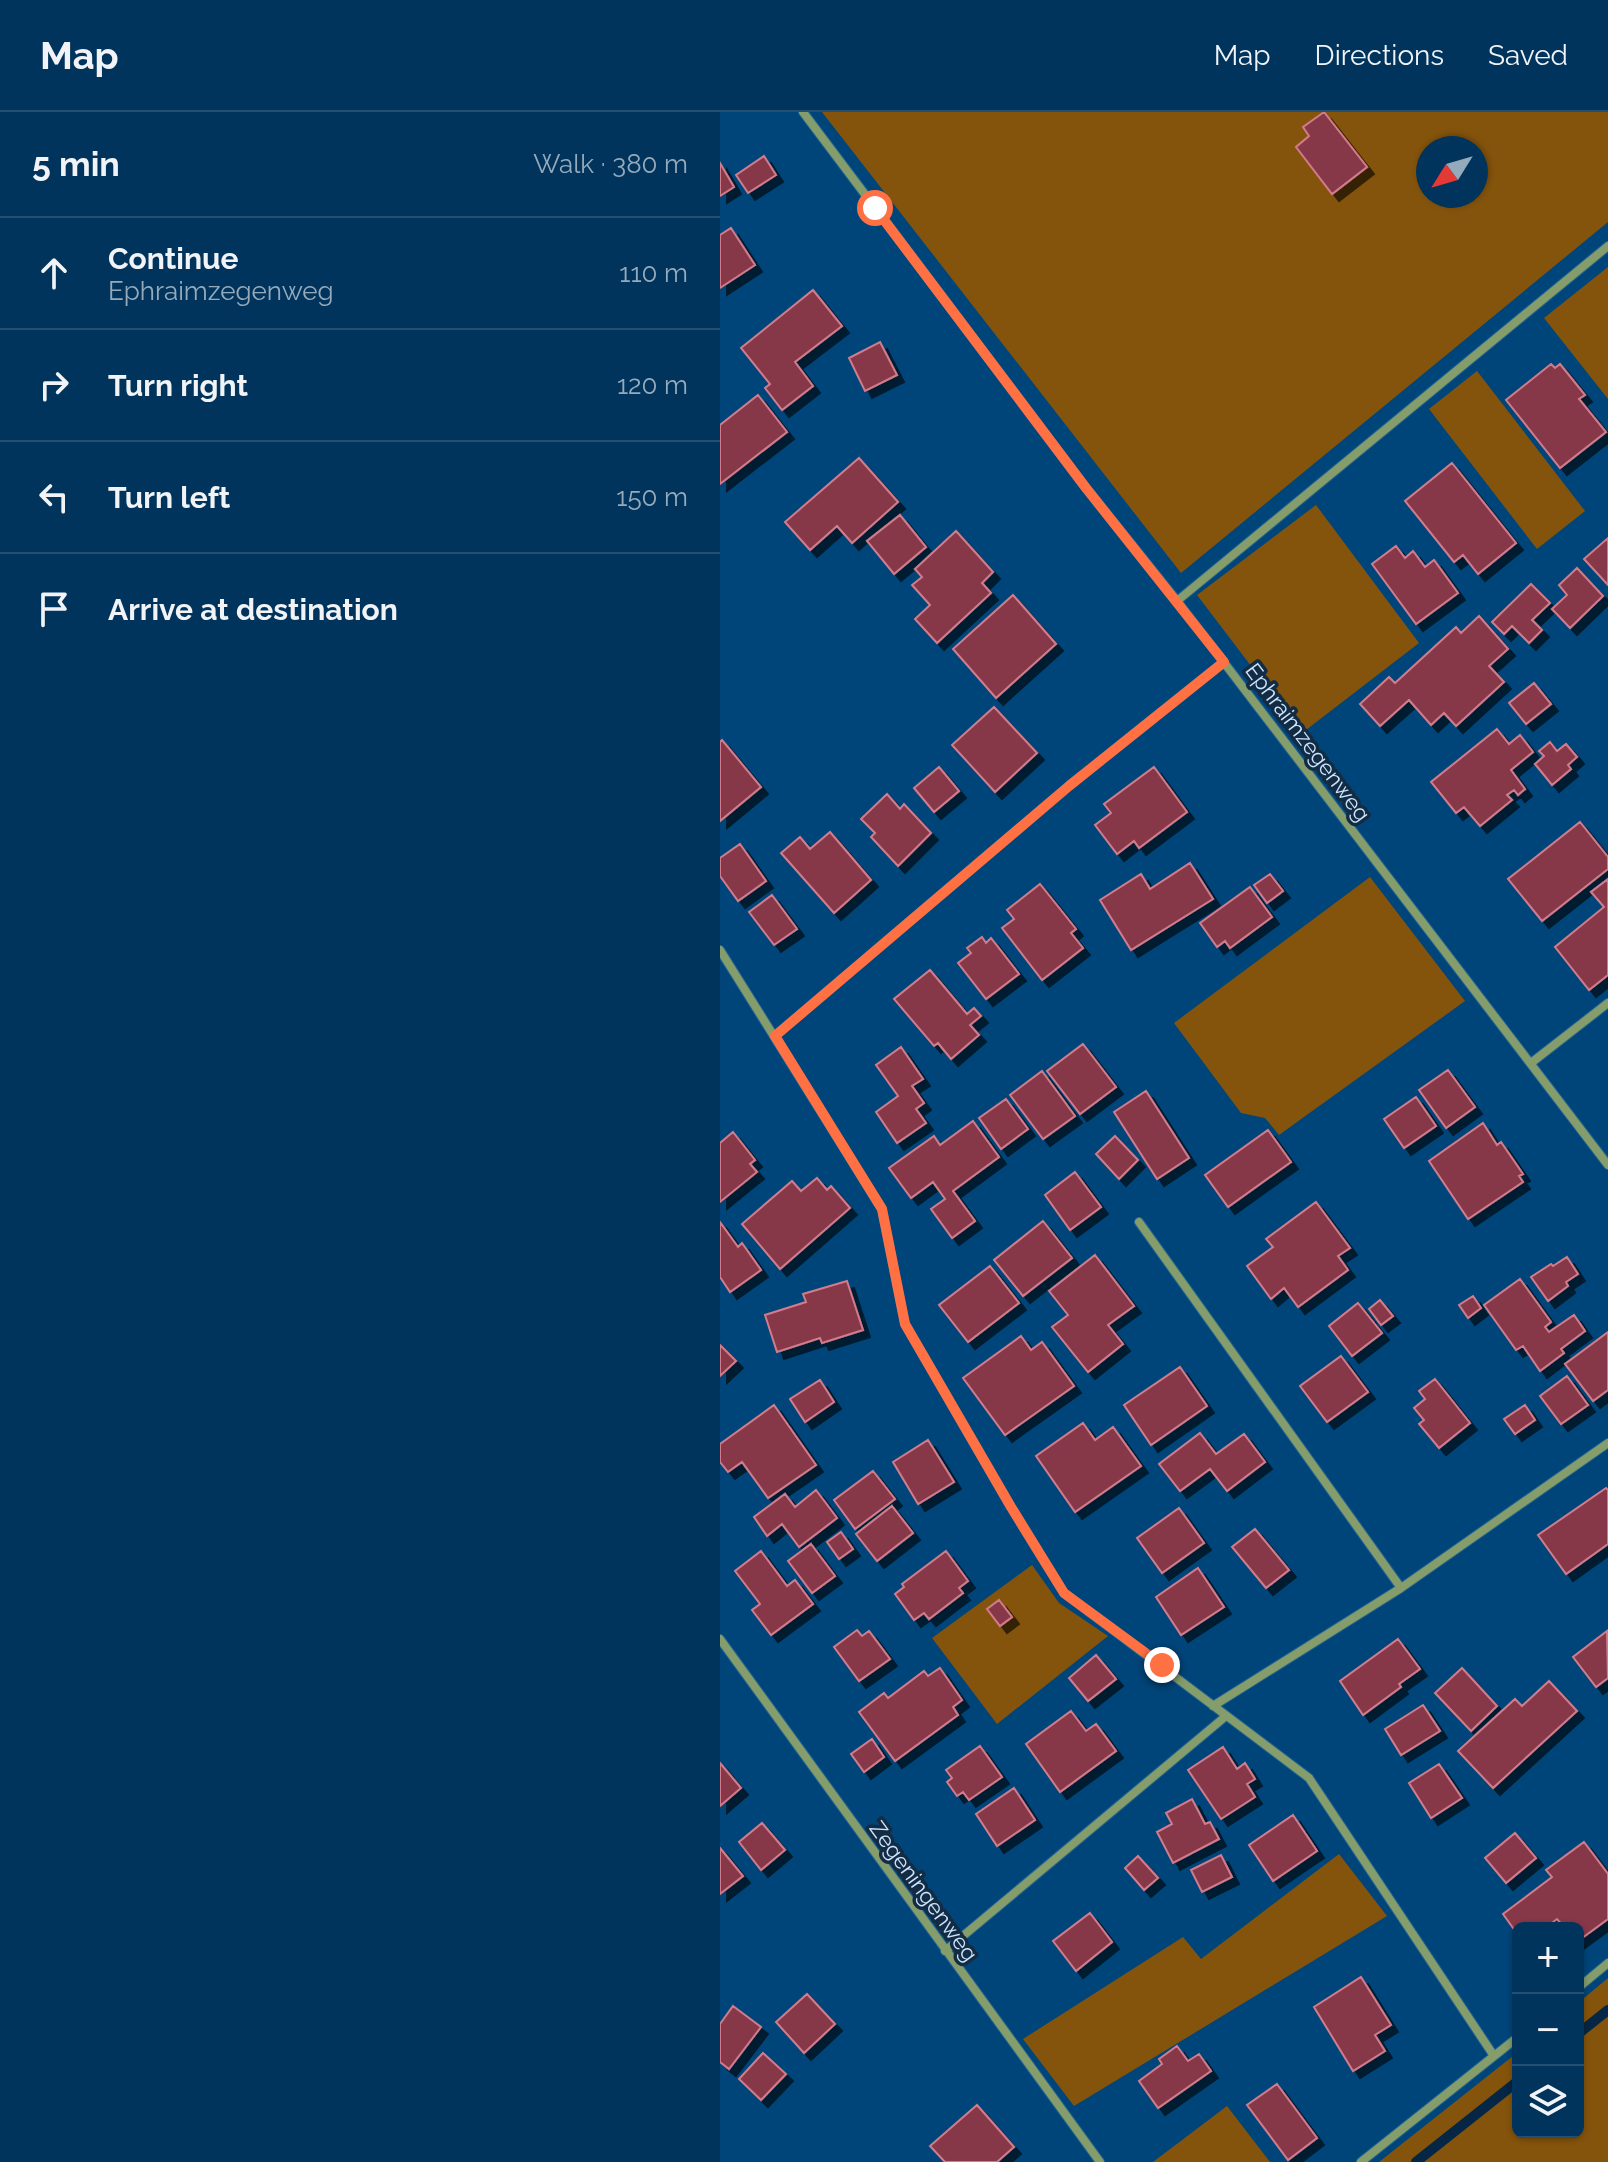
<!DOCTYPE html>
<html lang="en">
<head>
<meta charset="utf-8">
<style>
	body { margin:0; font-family:Raleway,sans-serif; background:#0a3c62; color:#f1f3f6 }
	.controls { position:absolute; right:24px; bottom:24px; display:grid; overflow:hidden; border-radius:12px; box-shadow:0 2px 6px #0004 }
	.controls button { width:72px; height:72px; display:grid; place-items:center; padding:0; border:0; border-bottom:2px solid #224f72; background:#00345c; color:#f1f3f6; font:40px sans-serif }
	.compass { position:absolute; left:696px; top:24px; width:72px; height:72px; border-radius:50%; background:#00345c; box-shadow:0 2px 6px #0004; rotate:233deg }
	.stop { position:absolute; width:24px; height:24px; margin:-18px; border:6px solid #ff7043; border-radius:50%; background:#fff }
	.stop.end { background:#ff7043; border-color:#fff; box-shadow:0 2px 8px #0008 }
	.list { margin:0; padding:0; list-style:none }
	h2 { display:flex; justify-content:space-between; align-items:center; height:104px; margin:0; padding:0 32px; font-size:34px }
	h2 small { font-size:26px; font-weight:400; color:#95aabb }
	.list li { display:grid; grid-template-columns:52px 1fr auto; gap:24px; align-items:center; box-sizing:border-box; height:112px; padding:0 32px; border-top:2px solid #224f72 }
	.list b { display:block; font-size:30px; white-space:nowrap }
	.list p { margin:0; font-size:26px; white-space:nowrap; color:#95aabb }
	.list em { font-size:26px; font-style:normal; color:#95aabb }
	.icon { flex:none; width:44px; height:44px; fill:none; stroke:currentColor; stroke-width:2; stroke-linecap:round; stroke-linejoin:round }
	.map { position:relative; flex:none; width:888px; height:2050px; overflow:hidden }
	header { display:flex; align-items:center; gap:48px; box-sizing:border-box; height:112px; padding:0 40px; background:#00345c; border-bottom:2px solid #224f72 }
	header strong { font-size:38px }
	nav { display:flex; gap:44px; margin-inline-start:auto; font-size:28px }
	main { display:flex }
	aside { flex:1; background:#00345c }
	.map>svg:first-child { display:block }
	.green { fill:#85540c; fill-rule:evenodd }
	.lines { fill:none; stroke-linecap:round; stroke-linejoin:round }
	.stream { stroke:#052745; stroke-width:10 }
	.building { fill:#863849; stroke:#d27c8b; stroke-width:2; filter:url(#shadow) }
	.street-casing { stroke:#256292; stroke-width:10 }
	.street { stroke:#859d6a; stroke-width:8 }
	.route { stroke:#ff7043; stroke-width:10 }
	.labels { text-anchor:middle; stroke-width:7; stroke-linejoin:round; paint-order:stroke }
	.street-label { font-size:22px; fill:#cde5fe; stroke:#132c43 }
</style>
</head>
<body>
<header>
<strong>Map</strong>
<nav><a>Map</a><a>Directions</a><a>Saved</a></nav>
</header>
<main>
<aside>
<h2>5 min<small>Walk · 380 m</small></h2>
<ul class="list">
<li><svg class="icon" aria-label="ahead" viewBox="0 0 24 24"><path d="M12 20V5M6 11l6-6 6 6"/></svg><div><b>Continue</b><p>Ephraimzegenweg</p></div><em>110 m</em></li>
<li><svg class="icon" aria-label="right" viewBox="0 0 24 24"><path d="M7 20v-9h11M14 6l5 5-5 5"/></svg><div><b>Turn right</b></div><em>120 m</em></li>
<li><svg class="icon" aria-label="left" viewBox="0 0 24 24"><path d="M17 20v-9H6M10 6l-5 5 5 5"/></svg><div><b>Turn left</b></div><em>150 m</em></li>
<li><svg class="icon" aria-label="arrive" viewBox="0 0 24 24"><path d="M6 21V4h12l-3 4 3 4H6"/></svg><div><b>Arrive at destination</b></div></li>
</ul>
</aside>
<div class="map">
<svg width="888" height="2050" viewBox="0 0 888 2050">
	<defs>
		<filter id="shadow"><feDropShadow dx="7" dy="7" stdDeviation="0" flood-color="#0009"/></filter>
	</defs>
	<rect width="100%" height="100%" fill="#00457a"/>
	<path class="green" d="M102,0H888V110L461,461ZM708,36H756V84H708Z
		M888,155V287L824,206Z
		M757,259L865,399L817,437L709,297Z
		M596,393L699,531L582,621L477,483Z
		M650,765L745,889L559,1023L545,1006L521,1001L454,911Z
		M312,1453L339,1491L388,1524L277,1612L212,1526Z
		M619,1742L667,1804L354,1994L303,1927L463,1825L481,1847Z
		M888,1866V2050H659L798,1940V2020H858V1891Z
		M507,1994L550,2050H433Z"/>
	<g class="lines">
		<path class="stream" d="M858,1922L888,1898
			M696,2050L798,1969"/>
	</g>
	<path class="building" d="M604,0L647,55L612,82L576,35L589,24L583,15Z
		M44,44L56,63L28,81L16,63Z
		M0,51L14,75L0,84Z
		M11,116L35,153L0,176V123Z
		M93,178L122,214L75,250L93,274L62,298L45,276L50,272L21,236Z
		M160,230L177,263L145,279L129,246Z
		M831,252L835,256L840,252L865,283L859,287L886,320L840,356L786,288Z
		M38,283L67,320L0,372V313Z
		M139,346L178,390L132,431L117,414L90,438L65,410Z
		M732,351L796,431L758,462L743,443L734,450L685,389Z
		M180,403L206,435L174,462L147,429Z
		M236,419L273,460L262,471L271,481L217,531L195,507L210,493L192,473L202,465L195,457Z
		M888,426V473L864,447Z
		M676,434L685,446L693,439L705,455L714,448L738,481L696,512L652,452Z
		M857,456L883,484L850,516L832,497L847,483L839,473Z
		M811,472L830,491L812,508L822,518L809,531L792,514L784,522L772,510Z
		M293,483L336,532L276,586L233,537Z
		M759,504L788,537L769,554L784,570L736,614L724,601L711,613L689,588L660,614L640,592L669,565L675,571L736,515L741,521Z
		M814,571L831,592L806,612L789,591Z
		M274,595L317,641L275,680L232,633Z
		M777,617L789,632L800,623L813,640L791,658L805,677L798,683L794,678L787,683L792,688L760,714L744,695L736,701L711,670Z
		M2,628L41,675L0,709V630Z
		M830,630L837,639L846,632L857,645L848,653L851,657L832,673L815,652L824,644L819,639Z
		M219,655L239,679L214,700L194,676Z
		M434,655L467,700L419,736L414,729L397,742L375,713L391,701L384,692Z
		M167,682L180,697L184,692L211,721L178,754L151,725L155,721L141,707Z
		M860,710L888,745V757L822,809L788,767Z
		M110,720L151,768L114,801L61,741L80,725L90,737Z
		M20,732L46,769L18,789L0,764V746Z
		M470,751L493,787L411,838L380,788L421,762L430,777Z
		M550,762L563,779L547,791L534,773Z
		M888,767V863L869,878L835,835L884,795L871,780Z
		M320,772L356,817L351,821L363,836L322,868L282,816L294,807L287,798Z
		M530,775L552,805L510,836L505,829L497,835L480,811Z
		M52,783L77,817L54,833L29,800Z
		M262,825L266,831L271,826L299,862L266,887L238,851L251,841L247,836Z
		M210,858L247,902L254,896L261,904L250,913L259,923L231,947L218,931L214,934L174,887Z
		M363,932L396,975L360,1002L327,959Z
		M181,935L203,967L192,974L204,991L196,997L206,1011L177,1031L156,1000L178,984L156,953Z
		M728,958L755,995L726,1016L699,978Z
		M322,959L355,1004L323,1027L290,983Z
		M426,979L469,1046L437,1067L394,1000Z
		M696,985L716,1014L684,1036L664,1007Z
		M286,987L308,1017L281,1037L259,1006Z
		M253,1009L279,1045L233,1079L255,1109L232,1126L211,1097L225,1087L213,1070L191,1086L169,1056L214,1024L220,1033Z
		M763,1011L777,1033L781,1030L803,1062L799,1064L803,1070L748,1107L709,1049Z
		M548,1018L571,1050L508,1095L485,1063Z
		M13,1020L35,1048L30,1052L37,1060L0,1090V1031Z
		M395,1024L418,1048L399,1067L376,1042Z
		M355,1060L381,1095L350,1118L325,1083Z
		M97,1066L107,1078L111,1074L130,1096L60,1157L22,1112L72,1069L81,1079Z
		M596,1090L630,1136L618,1144L628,1158L578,1195L564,1176L551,1187L527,1154L553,1135L546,1127Z
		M323,1109L352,1146L303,1184L274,1148Z
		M0,1110L18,1135L22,1131L41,1158L10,1180L0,1165Z
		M375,1143L414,1194L388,1213L403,1232L368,1260L332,1215L348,1203L329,1179Z
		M847,1145L858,1162L846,1170L848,1174L828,1189L811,1165L831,1152L833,1154Z
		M270,1154L299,1191L248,1230L219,1193Z
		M800,1167L831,1210L825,1215L829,1220L854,1203L865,1219L841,1237L844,1241L820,1259L803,1234L796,1238L764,1193Z
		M127,1169L143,1218L102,1231L100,1226L57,1240L45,1203L86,1190L83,1182Z
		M753,1184L761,1196L748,1206L739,1193Z
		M660,1188L673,1204L661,1213L649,1197Z
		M638,1191L662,1221L632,1244L609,1214Z
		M888,1220V1278L873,1289L845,1252Z
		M301,1224L311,1238L322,1230L354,1274L285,1323L243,1266Z
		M0,1233L16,1249L0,1264Z
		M621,1244L648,1280L607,1310L580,1274Z
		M460,1255L487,1294L431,1333L404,1293Z
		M847,1264L868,1293L841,1312L820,1284Z
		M715,1267L750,1311L719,1336L699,1312L704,1308L694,1296L705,1287L699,1279Z
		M100,1268L114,1290L85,1310L70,1287Z
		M54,1293L96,1353L48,1386L22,1350L8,1360L0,1350V1332Z
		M805,1293L815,1308L795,1322L784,1307Z
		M363,1311L375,1328L393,1315L421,1354L355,1400L316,1344Z
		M480,1321L496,1342L524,1322L545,1350L507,1379L490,1357L460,1379L439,1352Z
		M208,1328L234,1370L198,1392L173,1350Z
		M153,1359L175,1387L135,1417L114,1388Z
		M886,1376L888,1378V1432L846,1462L818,1423Z
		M96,1378L117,1406L79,1435L62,1412L47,1424L34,1405L65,1382L75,1395Z
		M172,1394L193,1421L157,1449L136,1422Z
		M459,1396L484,1431L442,1461L417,1426Z
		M535,1417L569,1458L546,1476L512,1435Z
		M121,1420L133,1437L119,1447L107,1430Z
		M91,1432L115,1464L92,1481L68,1449Z
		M41,1439L67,1474L75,1468L93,1492L51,1523L32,1498L40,1492L15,1459Z
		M226,1439L248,1469L239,1476L243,1481L209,1507L204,1501L194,1508L175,1482L184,1475L182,1472Z
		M478,1456L504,1495L461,1523L436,1485Z
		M279,1488L292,1505L280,1514L267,1497Z
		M137,1518L142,1524L149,1519L170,1547L139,1569L114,1535Z
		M887,1519L888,1566L876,1575L853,1545Z
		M678,1527L700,1557L679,1572L681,1575L643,1603L620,1569Z
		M376,1543L396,1567L368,1589L349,1566Z
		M220,1556L242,1588L233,1595L238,1603L175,1649L139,1600L164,1581L168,1586L204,1559L208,1564Z
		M742,1556L777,1594L751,1619L715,1581Z
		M829,1569L857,1599L773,1676L738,1639L795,1587L802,1594Z
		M703,1593L720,1619L681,1643L665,1617Z
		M351,1599L366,1619L376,1612L396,1639L340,1680L306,1632Z
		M152,1627L164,1645L144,1660L131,1642Z
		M260,1634L282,1665L249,1688L243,1680L237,1684L227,1670L232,1666L226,1658Z
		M503,1635L517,1657L525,1651L535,1667L527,1672L535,1685L501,1707L468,1658Z
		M0,1651L21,1676L0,1694Z
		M719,1652L742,1686L711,1706L689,1671Z
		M294,1676L315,1708L277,1734L256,1702Z
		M472,1687L485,1712L490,1710L499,1727L453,1751L437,1720L452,1712L446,1701Z
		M573,1703L597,1739L553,1769L529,1733Z
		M42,1711L65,1738L41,1758L19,1730Z
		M795,1721L816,1746L786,1771L765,1746Z
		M864,1730L888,1762V1807L858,1829V1816H845L837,1807L825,1816H798V1823L783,1802L832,1765L826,1758Z
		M0,1736L23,1764L0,1782Z
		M501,1743L512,1765L482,1780L471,1758Z
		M418,1744L438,1766L424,1778L405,1756Z
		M370,1801L392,1830L356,1859L333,1829Z
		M641,1865L671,1913L655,1923L665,1939L633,1959L594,1895Z
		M87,1882L115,1912L84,1941L56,1910Z
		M13,1894L41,1915L9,1957L0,1950V1912Z
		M457,1934L468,1949L479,1942L491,1959L438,1996L419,1969L442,1952L439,1947Z
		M43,1941L66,1962L41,1988L19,1967Z
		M557,1972L597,2026L568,2048L527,1993Z
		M257,1993L294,2035L277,2050H225L210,2034Z"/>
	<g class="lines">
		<defs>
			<path id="street" d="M83,0L366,376L457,489L888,1053
				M457,489L888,134
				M0,838L162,1097L185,1212L291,1395L344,1481L589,1666L774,1944
				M55,924L349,674L504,550
				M811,951L888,891
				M419,1110L681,1476
				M0,1527L380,2050
				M493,1594L681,1476L888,1331
				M225,1839L506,1604
				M858,1876L888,1851
				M641,2050L798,1925"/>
		</defs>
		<use href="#street" class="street-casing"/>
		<use href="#street" class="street"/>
	</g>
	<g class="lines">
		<path class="route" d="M155,96L366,376L504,550L349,674L55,924L162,1097L185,1212L291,1395L344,1481L442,1553"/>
	</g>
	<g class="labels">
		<g class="street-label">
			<text transform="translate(588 630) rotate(53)" y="8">Ephraimzegenweg</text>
			<text transform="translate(204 1779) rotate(54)" y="8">Zegeningenweg</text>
		</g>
	</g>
</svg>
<div class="controls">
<button>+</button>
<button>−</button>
<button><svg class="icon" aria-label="layers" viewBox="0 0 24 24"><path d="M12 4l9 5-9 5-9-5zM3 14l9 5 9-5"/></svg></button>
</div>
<svg class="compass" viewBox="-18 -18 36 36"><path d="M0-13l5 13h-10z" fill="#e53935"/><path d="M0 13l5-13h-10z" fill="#95aabb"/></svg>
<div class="stop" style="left:155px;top:96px"></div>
<div class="stop end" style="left:442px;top:1553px"></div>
</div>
</main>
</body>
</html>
